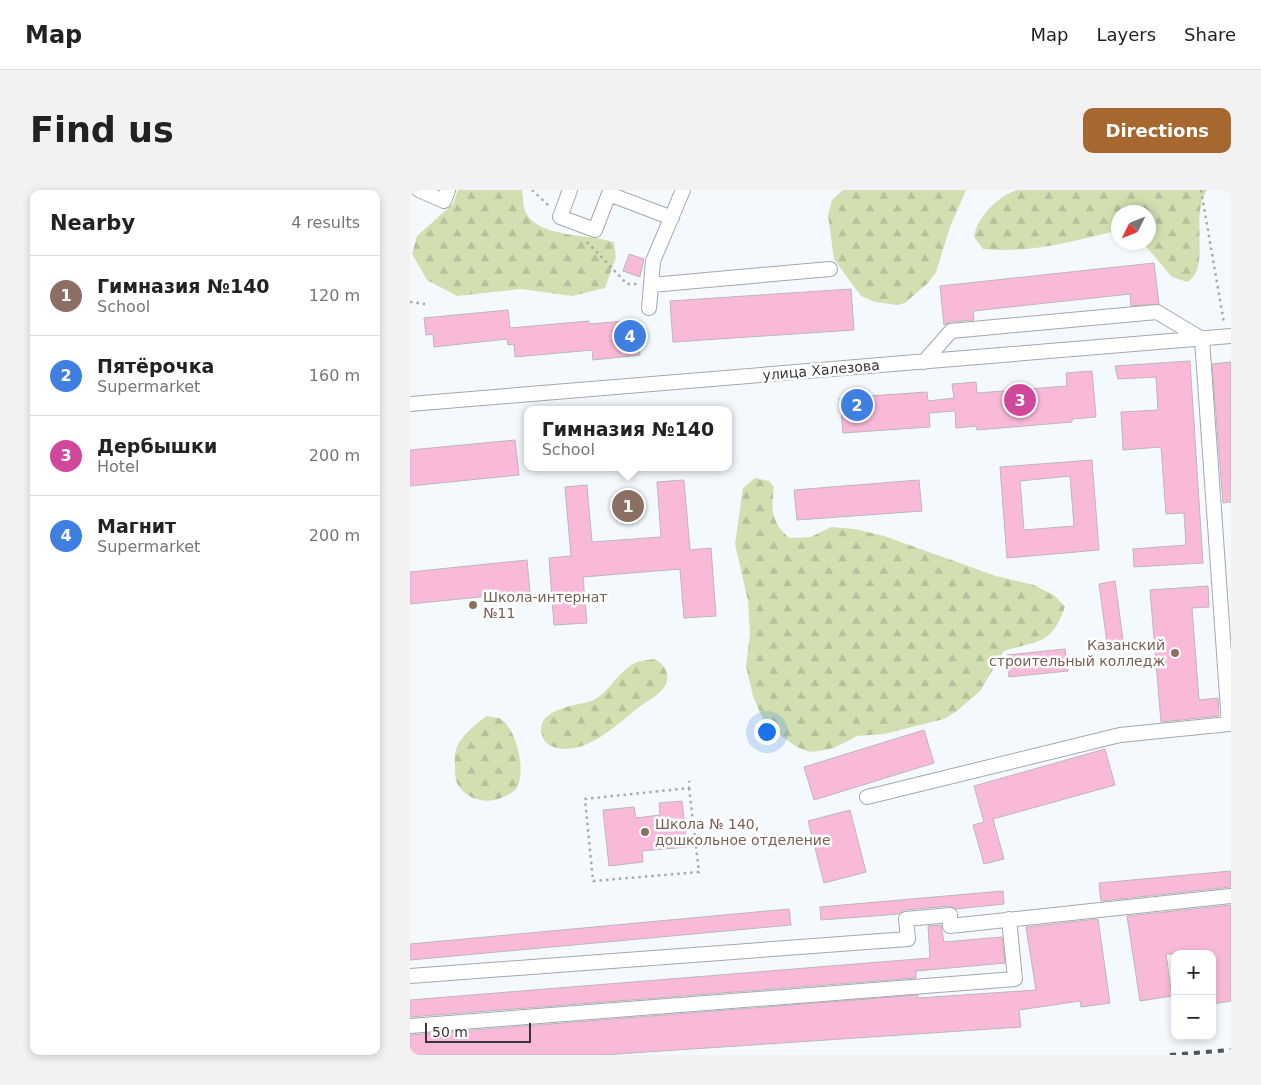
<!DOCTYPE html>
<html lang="en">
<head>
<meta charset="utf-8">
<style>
	body { margin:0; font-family:"DejaVu Sans",sans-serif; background:#f2f2f2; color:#222 }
	.controls { position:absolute; right:15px; bottom:15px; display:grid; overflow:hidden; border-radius:10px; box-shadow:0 2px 8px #0003 }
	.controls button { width:45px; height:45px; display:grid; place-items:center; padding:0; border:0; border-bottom:1px solid #e0e0e0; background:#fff; color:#222; font:25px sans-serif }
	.compass { position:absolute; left:701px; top:15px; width:45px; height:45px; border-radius:50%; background:#fff; box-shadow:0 2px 8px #0003; rotate:227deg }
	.scale { position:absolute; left:15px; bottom:12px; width:106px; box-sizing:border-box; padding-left:5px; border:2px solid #353639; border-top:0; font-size:14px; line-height:18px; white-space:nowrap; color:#353639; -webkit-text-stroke:4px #fff; paint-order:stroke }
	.you { position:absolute; left:356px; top:541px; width:18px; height:18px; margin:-12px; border:4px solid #fff; border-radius:50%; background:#1a73e8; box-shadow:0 0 0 8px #1a73e833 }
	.badge { display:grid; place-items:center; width:32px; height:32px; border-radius:50%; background:#a6682e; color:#fff; font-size:16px; font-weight:700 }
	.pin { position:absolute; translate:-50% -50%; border:2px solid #fff; box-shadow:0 1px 5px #0006 }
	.popup { position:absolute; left:114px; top:216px; width:208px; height:65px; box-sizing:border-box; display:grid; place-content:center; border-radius:10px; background:#fff; filter:drop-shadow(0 1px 4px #0005); font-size:16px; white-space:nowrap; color:#767676 }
	.popup b { font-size:19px; color:#222 }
	.popup::after { content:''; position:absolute; left:50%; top:100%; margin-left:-10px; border:10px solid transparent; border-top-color:#fff }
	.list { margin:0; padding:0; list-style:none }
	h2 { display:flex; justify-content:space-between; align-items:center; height:65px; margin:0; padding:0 20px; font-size:21px }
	h2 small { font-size:16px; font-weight:400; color:#767676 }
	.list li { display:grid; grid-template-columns:32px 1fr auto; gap:15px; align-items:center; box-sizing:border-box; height:80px; padding:0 20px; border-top:1px solid #e0e0e0 }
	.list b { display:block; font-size:19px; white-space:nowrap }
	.list p { margin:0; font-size:16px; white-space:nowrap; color:#767676 }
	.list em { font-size:16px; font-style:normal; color:#767676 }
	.map { position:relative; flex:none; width:821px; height:865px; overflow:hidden; border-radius:10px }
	header { display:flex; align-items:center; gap:30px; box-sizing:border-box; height:70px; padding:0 25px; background:#fff; border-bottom:1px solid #e0e0e0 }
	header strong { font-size:24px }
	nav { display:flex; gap:28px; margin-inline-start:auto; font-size:18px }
	.intro { display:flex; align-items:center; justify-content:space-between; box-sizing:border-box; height:120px; padding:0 30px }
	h1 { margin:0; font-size:35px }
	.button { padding:12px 22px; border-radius:10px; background:#a6682e; color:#fff; font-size:18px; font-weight:700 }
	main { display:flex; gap:30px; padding:0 30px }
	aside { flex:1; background:#fff; border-radius:10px; box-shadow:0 2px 8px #0003 }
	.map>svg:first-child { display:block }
	.forest { fill:url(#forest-firs) }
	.building { fill:#f9bada; stroke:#bdb6b9; fill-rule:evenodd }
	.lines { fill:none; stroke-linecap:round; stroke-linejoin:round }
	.minor-casing { stroke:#a4a8ae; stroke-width:16 }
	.path { stroke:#a7aaae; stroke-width:2.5; stroke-dasharray:2.5 4; stroke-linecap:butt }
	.minor { stroke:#fff; stroke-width:14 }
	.rail { stroke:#525357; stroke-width:4; stroke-dasharray:6 6; stroke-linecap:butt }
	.education-dot { fill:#8d6e63; stroke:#fff; stroke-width:2 }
	.labels { text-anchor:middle; stroke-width:5; stroke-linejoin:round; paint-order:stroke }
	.street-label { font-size:14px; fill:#353639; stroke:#fff }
	.education-label { font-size:14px; fill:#785e54; stroke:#fff; text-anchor:start }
</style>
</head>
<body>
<header>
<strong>Map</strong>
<nav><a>Map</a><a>Layers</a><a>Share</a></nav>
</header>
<div class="intro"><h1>Find us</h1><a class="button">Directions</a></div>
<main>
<aside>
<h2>Nearby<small>4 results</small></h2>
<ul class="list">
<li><span class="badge" style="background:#8d6e63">1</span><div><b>Гимназия №140</b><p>School</p></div><em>120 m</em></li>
<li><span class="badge" style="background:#3f7fe0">2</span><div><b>Пятёрочка</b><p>Supermarket</p></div><em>160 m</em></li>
<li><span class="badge" style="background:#d1479c">3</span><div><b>Дербышки</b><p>Hotel</p></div><em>200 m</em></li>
<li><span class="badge" style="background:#3f7fe0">4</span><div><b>Магнит</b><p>Supermarket</p></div><em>200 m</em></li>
</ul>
</aside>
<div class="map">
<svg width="821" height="865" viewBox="0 0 821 865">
	<defs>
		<pattern id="forest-firs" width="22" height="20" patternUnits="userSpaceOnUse" patternTransform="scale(1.25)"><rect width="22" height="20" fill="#d2e0b1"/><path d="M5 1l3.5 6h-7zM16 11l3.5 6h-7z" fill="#b5c199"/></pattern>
	</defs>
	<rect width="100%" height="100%" fill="#f4f9fe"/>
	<path class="forest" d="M48,0H112C113,7 113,18 116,23C129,48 180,44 204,52L206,67L195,98L162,106L111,99L47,106L17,90L2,64L7,46L43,14Z
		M433,0H556L540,37L526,82L518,93L495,113L487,115L465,112L451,106L424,69L418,25L422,10Z
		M607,0H797C779,26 802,79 777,92L762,87L733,53L738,52V22H708V42H702C656,53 621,63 573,59L564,47C567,27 588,6 607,0Z
		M345,288L359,291L364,297C361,320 361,331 379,348L401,347L421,337L445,339L474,346L586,386L624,395L645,406L655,417C641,455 630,450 594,461L570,501L547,521L534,529L474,544L447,546L424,558L408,561L400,562L387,557L361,539L352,527L343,506L336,476L340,444L338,411L325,354L333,298Z
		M245,469C257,476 262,489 252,500C245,508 236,511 228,518C206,535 173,569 141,556C137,554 133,550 132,545C125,522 159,516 174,513C197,509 203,486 223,474C229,470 238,470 245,469Z
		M76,526C80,527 87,527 91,529C107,540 117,583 106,599C103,603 97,605 93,607C77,615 56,610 47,593C45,588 45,580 45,574C42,551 60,540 76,526Z"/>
	<path class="building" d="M219,64L234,69L230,87L213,81Z
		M744,73L749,114L721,116L720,104L563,121L564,130L540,132L534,135L530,96Z
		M441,99L444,140L263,152L260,111Z
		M98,120L100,138L179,131V134L227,130L230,165L183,170L182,160L105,167L104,154L98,155L97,149L24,157L23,144L16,145L14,128Z
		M780,171L793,373L724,377L723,359L776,355L774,323L756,324L751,257L713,260L711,222L748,220L746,187L708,189L705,176Z
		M821,172V312L813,313L802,174Z
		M682,181L686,227L662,229V232L567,240L566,236L546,238L545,221L519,223L520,237L433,243L430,208L517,202L518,211L544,208L542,194L566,192L567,203L657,196L656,183Z
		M105,250L109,285L0,296V260Z
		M682,270L689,360L597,368L590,277ZM660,286L664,336L614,340L610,291Z
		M274,290L280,360L301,358L306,426L274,428L270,379L173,387L177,433L144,435L139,368L161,366L155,297L177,295L182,352L251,347L247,292Z
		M509,290L512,321L387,330L384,300Z
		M117,370L120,402L0,414V382Z
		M705,391L714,457L698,460L689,394Z
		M798,396L799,417L782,418L789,510L808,508L809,526L751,532L740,400Z
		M655,459L658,481L599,487L597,465Z
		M514,540L524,573L404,610L394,577Z
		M695,559L705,595L583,629L594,669L574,674L563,635L574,632L564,596Z
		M272,611L277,657L232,661L233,672L199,676L193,620L224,617L226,628L250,625L249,613Z
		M440,620L456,682L414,693L398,631Z
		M821,681V697L691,711L689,693Z
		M593,701L594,714L546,719L539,716L495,720L489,724L411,730L410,717Z
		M821,715V811L802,814V764H756L762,806L730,811L717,726Z
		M379,719L381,735L0,770V754Z
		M688,729L700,813L671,817L670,811L609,820L611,837L192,865H0V845L508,805V808L626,800L616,737Z
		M531,735L534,752L592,747L595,773L506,781V788L0,827V810L520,768L518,736Z"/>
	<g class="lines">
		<defs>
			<path id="minor" d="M9,0L34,11L38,0
				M160,0L150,27L185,40L199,4L262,28
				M241,95L420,79
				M239,118L243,71L273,0
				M0,214L821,146
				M457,607L710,545L819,534L792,149L747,122L541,141L514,172
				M0,786L498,749L496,729L540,725V736L821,706
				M0,836L605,789L599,729"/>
		</defs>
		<use href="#minor" class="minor-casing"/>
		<path class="path" d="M122,0L139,16
			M791,0L814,133
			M177,52L217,94H229
			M0,112L15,114
			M279,598L289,682L183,691L175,609L279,598V591"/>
		<use href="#minor" class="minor"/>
		<path class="rail" d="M760,865L821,860"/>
	</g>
	<g class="education-dot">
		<circle cx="63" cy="415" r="5"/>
		<circle cx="765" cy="463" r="5"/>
		<circle cx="235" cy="642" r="5"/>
	</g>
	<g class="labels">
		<g class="street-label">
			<text transform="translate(411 180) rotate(-5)" y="5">улица Халезова</text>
		</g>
		<g class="education-label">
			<text x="73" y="412">Школа-интернат<tspan x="73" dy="16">№11</tspan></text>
			<text x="755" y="460" text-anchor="end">Казанский<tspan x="755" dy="16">строительный колледж</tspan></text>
			<text x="245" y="639">Школа № 140,<tspan x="245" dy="16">дошкольное отделение</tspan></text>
		</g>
	</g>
</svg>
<div class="controls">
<button>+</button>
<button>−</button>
</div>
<svg class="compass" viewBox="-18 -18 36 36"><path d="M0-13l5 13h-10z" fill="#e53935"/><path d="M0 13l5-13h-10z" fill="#767676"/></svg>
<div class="scale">50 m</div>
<div class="you"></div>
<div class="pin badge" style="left:218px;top:316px;background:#8d6e63">1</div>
<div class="popup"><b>Гимназия №140</b>School</div>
<div class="pin badge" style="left:447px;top:215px;background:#3f7fe0">2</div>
<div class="pin badge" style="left:610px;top:210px;background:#d1479c">3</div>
<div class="pin badge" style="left:220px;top:146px;background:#3f7fe0">4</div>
</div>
</main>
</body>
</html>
